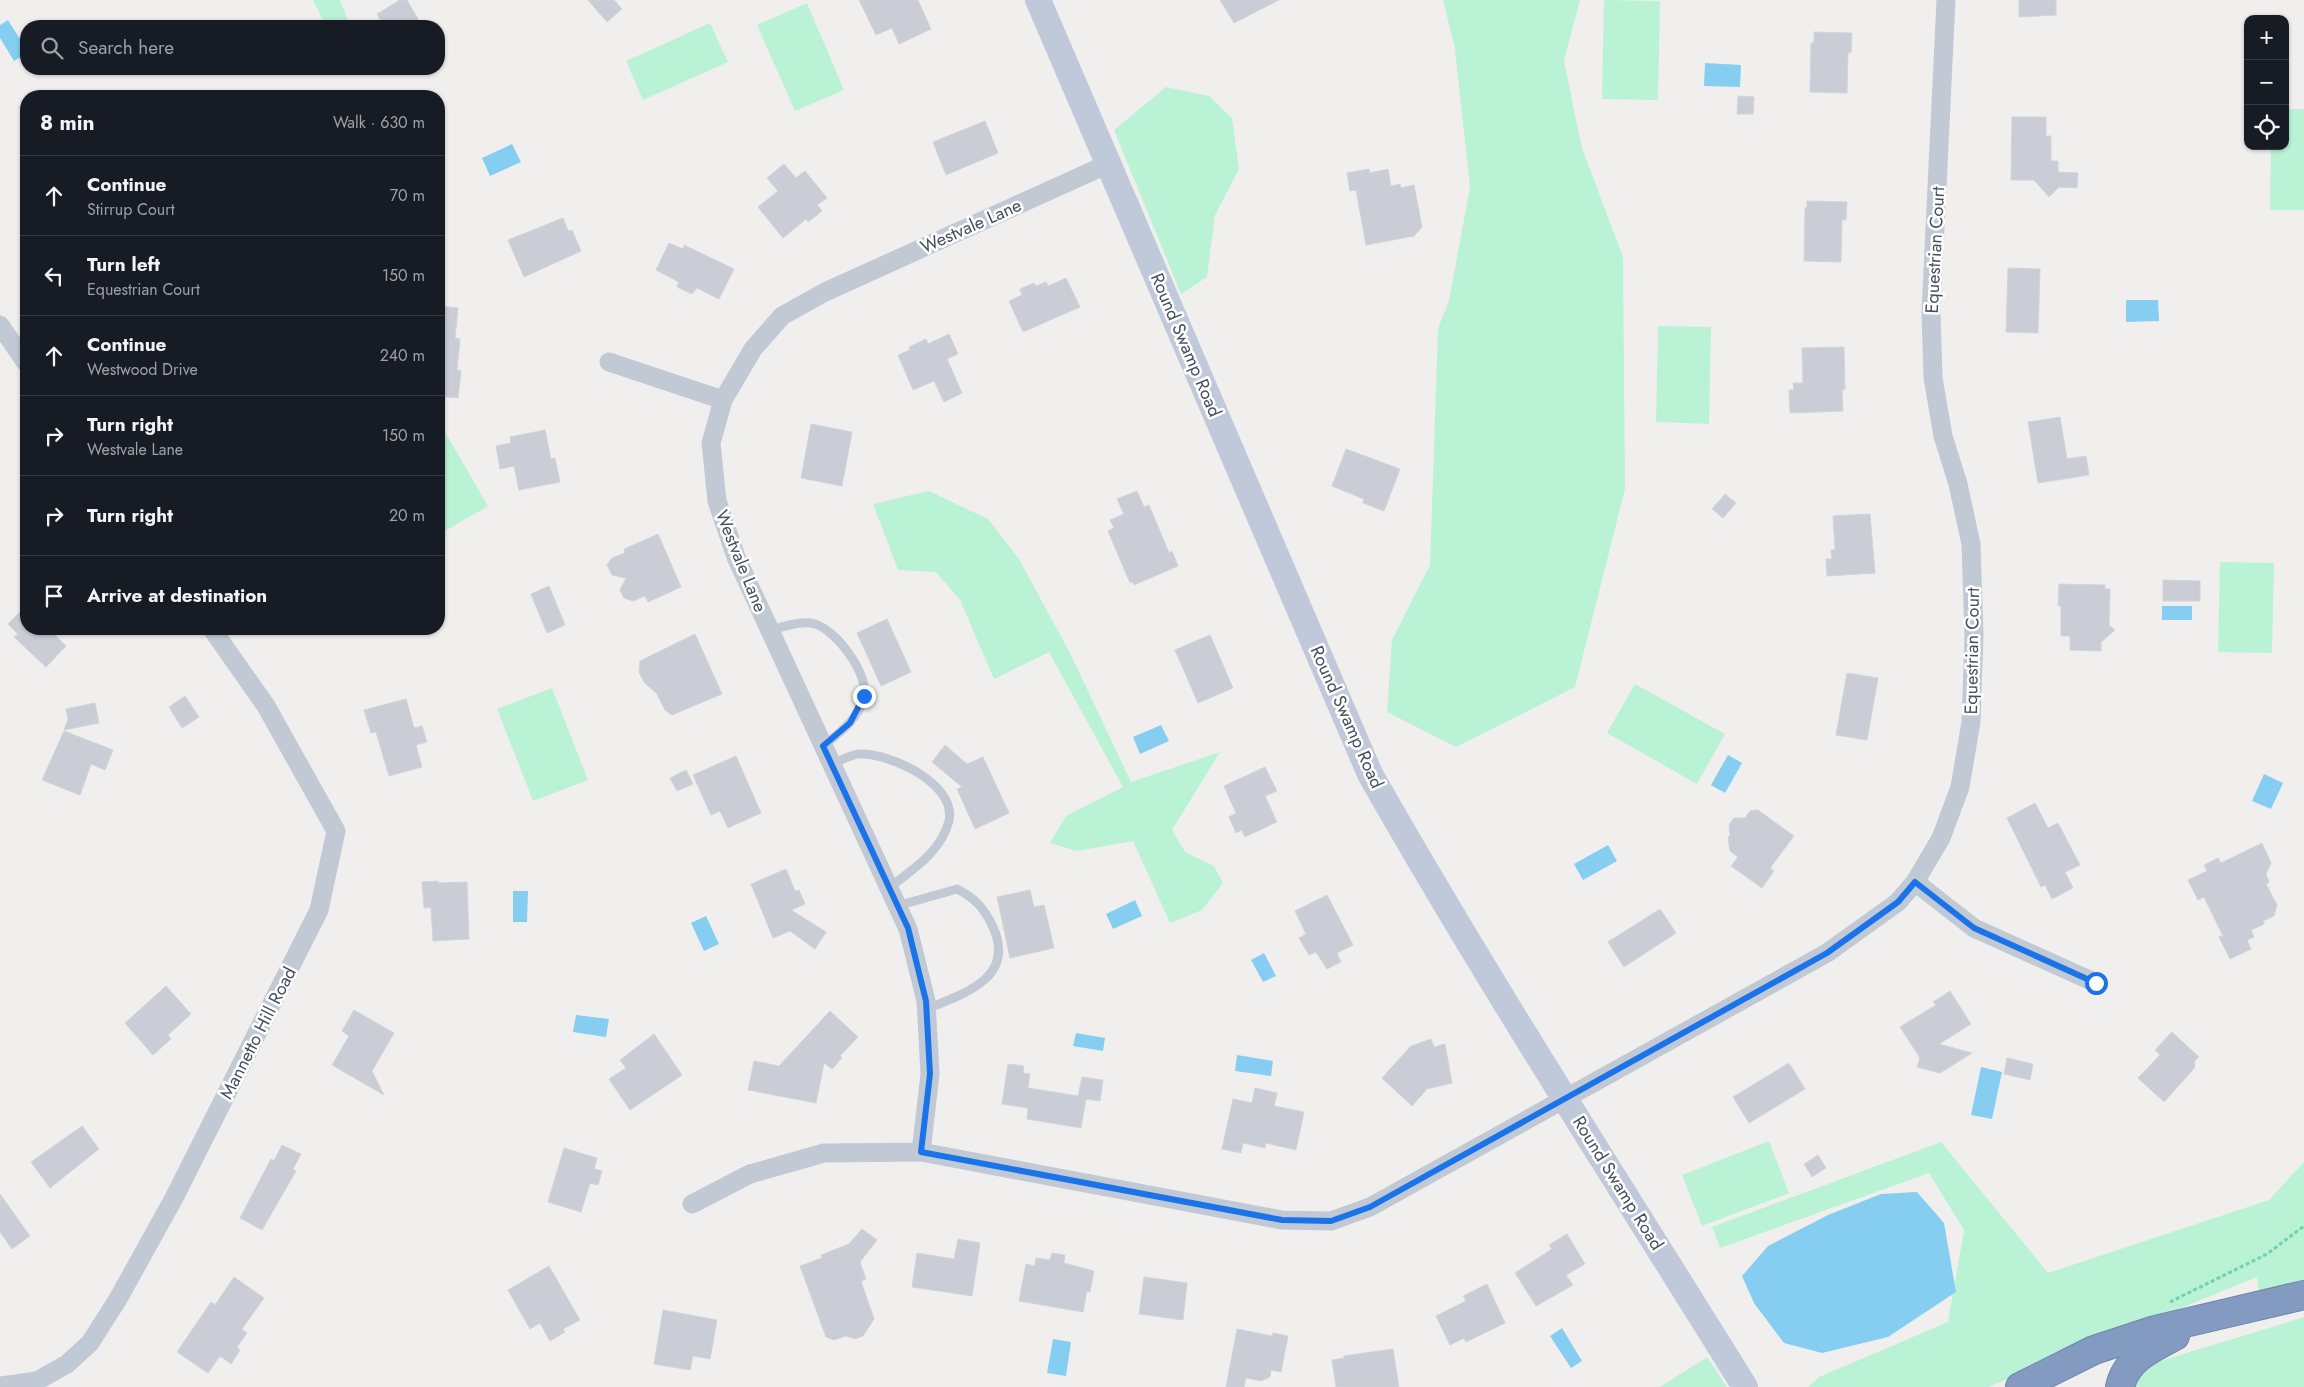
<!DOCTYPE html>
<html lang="en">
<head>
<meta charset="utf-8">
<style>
	body { margin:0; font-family:Jost,sans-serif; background:#20242c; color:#f1f3f6 }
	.controls { position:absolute; right:15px; top:15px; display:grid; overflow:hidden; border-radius:10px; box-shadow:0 1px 4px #0004 }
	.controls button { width:45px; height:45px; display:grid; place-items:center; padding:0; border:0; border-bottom:1px solid #363941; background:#171b24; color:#f1f3f6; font:25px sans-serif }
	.stop { position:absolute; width:15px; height:15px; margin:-11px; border:4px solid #1a73e8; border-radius:50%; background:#fff }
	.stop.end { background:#1a73e8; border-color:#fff; box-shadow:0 1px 5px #0008 }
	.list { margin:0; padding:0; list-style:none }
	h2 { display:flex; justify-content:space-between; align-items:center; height:65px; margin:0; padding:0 20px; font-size:21px }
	h2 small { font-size:16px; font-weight:400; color:#9ea1a6 }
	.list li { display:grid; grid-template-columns:32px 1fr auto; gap:15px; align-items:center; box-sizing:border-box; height:80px; padding:0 20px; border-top:1px solid #363941 }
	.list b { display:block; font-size:19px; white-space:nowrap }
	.list p { margin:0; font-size:16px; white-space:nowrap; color:#9ea1a6 }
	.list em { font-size:16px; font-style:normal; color:#9ea1a6 }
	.icon { flex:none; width:28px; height:28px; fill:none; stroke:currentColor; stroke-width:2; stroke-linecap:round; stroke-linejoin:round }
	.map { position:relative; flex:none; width:2304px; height:1387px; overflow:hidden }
	.search { position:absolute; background:#171b24; box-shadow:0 1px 4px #0004; left:20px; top:20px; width:425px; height:55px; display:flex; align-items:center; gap:12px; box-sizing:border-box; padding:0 18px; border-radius:20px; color:#9ea1a6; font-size:19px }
	.panel { position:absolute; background:#171b24; box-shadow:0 1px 4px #0004; left:20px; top:90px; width:425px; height:545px; border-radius:20px }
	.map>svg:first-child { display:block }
	.green { fill:#baf2d6 }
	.water { fill:#85cef1 }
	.building { fill:#cacdd5; stroke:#d2d4db }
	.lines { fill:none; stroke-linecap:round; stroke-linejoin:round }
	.highway-casing { stroke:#6f85ac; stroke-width:30 }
	.path { stroke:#70d2ad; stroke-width:3; stroke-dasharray:4 2.5; stroke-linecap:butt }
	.lane { stroke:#c1c9d5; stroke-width:9 }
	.street { stroke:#c1c9d5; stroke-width:19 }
	.secondary { stroke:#c0c9d9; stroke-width:26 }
	.highway { stroke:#839ac1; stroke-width:28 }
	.route { stroke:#1a73e8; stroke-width:6 }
	.labels { text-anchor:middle; stroke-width:5; stroke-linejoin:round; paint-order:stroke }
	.street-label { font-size:18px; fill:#464f5d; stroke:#fff }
</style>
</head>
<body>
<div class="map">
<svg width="2304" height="1387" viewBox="0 0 2304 1387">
	<rect width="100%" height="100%" fill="#f1efee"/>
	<path class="green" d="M313,0H340L347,18V26H326Z
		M1443,0H1580L1564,61L1582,148L1623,257L1625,489L1575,687L1456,747L1387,712L1392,640L1430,565L1438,328L1449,301L1470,187L1455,49Z
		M1604,0L1660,1L1658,100L1602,99Z
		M807,3L844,90L795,111L757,25Z
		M710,23L728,62L643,100L626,61Z
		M1166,87L1209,96L1232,118L1239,169L1215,215L1207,277L1181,294L1114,130Z
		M2285,109H2304V210H2270L2271,146H2285Z
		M1658,326L1711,327L1709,424L1656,422Z
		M445,432L488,506L445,531L439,520V436Z
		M929,491L988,519L1019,559L1070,653L1131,782L1220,752L1172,830L1185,852L1214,866L1223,883L1202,910L1170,923L1133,841L1077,851L1050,843L1066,816L1123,787L1049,652L994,679L960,600L936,572L898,570L873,504Z
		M2220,562L2274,563L2272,653L2218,652Z
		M1635,684L1725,734L1697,784L1607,733Z
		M552,688L588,780L533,801L497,709Z
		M1769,1141L1789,1193L1702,1226L1682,1175Z
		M1941,1142L2048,1273L2269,1200L2304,1162V1288L2260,1298L2257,1277L1988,1387H1808L1819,1377L1948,1322L1964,1230L1929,1173L1720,1248L1712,1227Z
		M2304,1317V1387H2131L2147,1365Z
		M1707,1357L1727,1387H1660Z"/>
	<path class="water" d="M8,20L26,49V54L14,61L0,38V25Z
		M1705,63L1741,65L1740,87L1704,86Z
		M512,144L521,162L490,176L482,158Z
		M2126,300H2158L2159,321L2126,322Z
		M2162,606H2192V620H2162Z
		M1161,725L1169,741L1140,754L1133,737Z
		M1728,755L1742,763L1725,793L1711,785Z
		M2264,774L2283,783L2271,809L2252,801Z
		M1608,845L1617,861L1583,880L1574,864Z
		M513,891H528L527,922H513Z
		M1135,900L1142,916L1113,929L1106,914Z
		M706,916L719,944L704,951L691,923Z
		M1264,953L1276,976L1263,982L1251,960Z
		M576,1015L609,1019L606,1037L573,1032Z
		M1076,1033L1105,1038L1103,1051L1073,1046Z
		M1237,1055L1273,1061L1271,1076L1235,1071Z
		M1981,1067L2002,1072L1992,1119L1971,1115Z
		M1917,1192L1944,1223L1956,1292L1888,1337L1822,1353L1784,1343L1754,1303L1742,1276L1768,1246L1828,1215L1881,1194Z
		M1562,1328L1582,1361L1571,1368L1550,1336Z
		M1053,1339L1071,1342L1066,1376L1047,1373Z"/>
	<path class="building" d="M400,0H407L422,26H384L377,14Z
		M588,0H614L622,9L607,22Z
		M859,0H918L931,29L899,44L892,28L876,35Z
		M1220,0H1279L1234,23Z
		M2019,0H2056V15L2019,17Z
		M1814,32L1852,33L1851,53L1848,52L1847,93L1810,92L1811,43H1814Z
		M1738,96L1754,97L1753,114H1737Z
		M2012,117H2046V136H2051V161H2058V172L2078,173L2077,188L2059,187L2049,197L2034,180H2011Z
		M985,121L998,153L946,175L933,142Z
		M784,164L796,178L805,171L827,198L817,205L822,211L808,222L806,219L783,238L758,207L778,191L767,178Z
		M1369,169L1370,173L1388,169L1391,186L1400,184L1401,188L1414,185L1422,227L1414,236L1366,245L1356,190L1350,191L1347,173Z
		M1807,201L1847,202L1846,220H1842L1841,262L1804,261L1805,208H1807Z
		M563,218L568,231L572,230L581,251L524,277L508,240Z
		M669,243L683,249L684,245L734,269L719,299L697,288L692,294L677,287L679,282L656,270Z
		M2008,268L2040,269L2038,333L2006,332Z
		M1066,278L1080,307L1023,332L1009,301L1022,295L1020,289L1034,283L1036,286L1046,282L1048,286Z
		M439,306L458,308L455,338L460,339L457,370L461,371L458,398L439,396Z
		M949,334L958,354L947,359L962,393L944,402L934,381L913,390L898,355L910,350L909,347L926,339L928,344Z
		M1844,347L1845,389L1842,390L1843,411L1790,413L1789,390H1794L1793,383H1803L1802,348Z
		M2060,417L2067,459L2086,456L2089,475L2038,483L2028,422Z
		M811,424L852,432L842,486L801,478Z
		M545,430L551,459L555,458L560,482L519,490L514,466L500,469L496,446L511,443L510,437Z
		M1346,449L1400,469L1384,511L1363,503L1364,499L1332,486Z
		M1137,491L1144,507L1149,505L1169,553L1172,551L1178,566L1134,585L1132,582L1130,583L1108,531L1114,528L1110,520L1124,514L1117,499Z
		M1725,494L1736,503L1723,518L1712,509Z
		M1870,514L1875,573L1827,576L1826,559H1832L1831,550H1835L1833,516Z
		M658,534L681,587L648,602L645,596L633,601L624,598L620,590L626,578L612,575L607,565L612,558L625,553L624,549Z
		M2163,580L2200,581V601H2163Z
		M2059,584L2105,585V589H2110L2109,625L2115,630L2101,642V651L2070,650V636H2061V606H2058Z
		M549,586L565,625L547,633L531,594Z
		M26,606V629H49L66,646L46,667L14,637L18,634L8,624Z
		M887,619L911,672L881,686L857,633Z
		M695,634L722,694L672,715L665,710L657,694L644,682L639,672L640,661Z
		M1210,635L1233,688L1198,703L1175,650Z
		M1847,673L1878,678L1867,740L1836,735Z
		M185,696L199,717L182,728L169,707Z
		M406,699L414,728L422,726L427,742L416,745L422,767L389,776L376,732L371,733L364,710Z
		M95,703L99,723L64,730L68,719L66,709Z
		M64,731L113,750L105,770L91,764L80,795L42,780Z
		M945,745L967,764L983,757L1009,813L975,829L957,789L962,787L932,762Z
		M736,756L761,813L728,828L720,811L711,815L693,775Z
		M1265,767L1277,791L1265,796L1277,822L1245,837L1242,830L1236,833L1229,817L1236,813L1224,786Z
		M686,770L693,784L677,791L670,778Z
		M2035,803L2048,828L2058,823L2080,865L2065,872L2073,888L2052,899L2045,885L2041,887L2007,818Z
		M1758,810L1794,836L1770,868L1774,871L1762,888L1731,866L1738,857L1730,851L1728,838L1730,835L1729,825L1734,818H1745L1750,811Z
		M2262,843L2271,863L2266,874L2269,882L2266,884L2277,905L2274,916L2263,921L2264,924L2251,930L2254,937L2247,940L2251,949L2230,959L2219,937L2223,936L2204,897L2198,900L2188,880L2207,871L2204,865L2218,858L2221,863Z
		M786,869L795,891L799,890L805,904L791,910L826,932L815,949L790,931L773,938L751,884Z
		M438,881V883L467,882L469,939L433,941L431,907L424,908L422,882Z
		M1030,890L1034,907L1044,905L1054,948L1010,958L997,897Z
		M1327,895L1353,945L1337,953L1341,962L1327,969L1316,952L1309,955L1299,938L1306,934L1295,911Z
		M1660,909L1676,933L1624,967L1608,942Z
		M166,986L191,1014L168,1035L171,1039L153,1055L125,1023Z
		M1950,991L1971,1024L1939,1044L1972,1053L1940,1073L1917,1067L1920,1058L1900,1027L1936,1005L1933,1002Z
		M354,1010L394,1033L372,1071L384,1095L332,1065L349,1036L342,1031Z
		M830,1011L858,1037L840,1056L842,1058L832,1069L824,1063L816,1103L748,1090L754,1061L779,1066Z
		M2172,1032L2199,1057L2194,1062L2195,1067L2189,1074L2164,1102L2138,1078L2160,1055L2155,1050Z
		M654,1034L682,1075L630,1110L609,1079L626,1068L620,1060Z
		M1431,1039L1434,1047L1445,1044L1452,1083L1427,1089L1412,1106L1382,1078L1411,1046Z
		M2007,1058L2033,1064L2030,1080L2004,1074Z
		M1789,1063L1805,1089L1749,1123L1733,1097Z
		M1008,1064L1024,1066L1023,1073L1030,1074L1028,1088L1078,1096L1082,1077L1103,1080L1100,1101L1086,1099L1081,1128L1027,1119L1028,1108L1002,1104Z
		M1255,1088L1277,1093L1274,1106L1304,1112L1296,1150L1266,1143L1265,1148L1243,1143L1241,1153L1222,1149L1233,1099L1252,1103Z
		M82,1126L99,1149L50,1188L31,1162Z
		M282,1145L301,1154L293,1169L296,1171L262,1230L240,1218L271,1159L274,1161Z
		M564,1148L597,1158L594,1169L602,1171L598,1185L590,1183L581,1212L548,1202Z
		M1818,1155L1826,1168L1812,1177L1804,1164Z
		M0,1194L30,1236L12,1249L0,1232Z
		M862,1229L877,1240L860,1262L866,1279L861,1281L874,1319L863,1336L855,1339L846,1336L834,1340L826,1337L800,1266L822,1258L821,1255L849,1244Z
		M1567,1234L1585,1264L1566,1275L1573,1285L1536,1306L1515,1273L1552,1249L1549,1245Z
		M958,1239L980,1243L972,1296L912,1287L917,1253L954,1259Z
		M1052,1253L1065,1255L1064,1263L1094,1271L1090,1292L1087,1291L1083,1312L1019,1301L1026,1264L1035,1266L1036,1258L1050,1260Z
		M549,1266L580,1320L563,1329L565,1332L550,1341L540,1323L530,1329L508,1290Z
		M234,1277L264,1298L242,1329L247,1333L237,1347L240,1350L231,1364L220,1356L208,1373L177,1352L211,1302L215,1305Z
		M1144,1277L1187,1283L1183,1320L1139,1314Z
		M1487,1284L1505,1323L1466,1342L1464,1338L1450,1345L1436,1316L1466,1301L1463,1296Z
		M663,1310L717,1320L710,1359L693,1356L690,1370L654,1364Z
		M1237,1329L1272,1336L1273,1333L1288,1336L1281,1372L1271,1370L1270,1377L1261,1381L1246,1378L1244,1387H1226Z
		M1393,1349L1399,1387H1336L1332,1360L1344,1358V1356Z"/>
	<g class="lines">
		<defs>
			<path id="highway" d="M2020,1387L2094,1350L2155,1330L2304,1295
				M2120,1387C2126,1359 2152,1348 2175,1336"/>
		</defs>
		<use href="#highway" class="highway-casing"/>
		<path class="path" d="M2170,1302L2267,1254L2304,1226"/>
		<path class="lane" d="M770,630C783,627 802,620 815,624C836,630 869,674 864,696C860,718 839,733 823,746
			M832,764C840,761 851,754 860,754C890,753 957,784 949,821C941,852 912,870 889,888
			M897,906L957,889C975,898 984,908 993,927C1016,978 964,994 926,1009"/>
		<path class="street" d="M0,325L26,363
			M609,362L723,400
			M1915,882L1974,928L2096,983
			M921,1152L930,1074L926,1001L908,929L736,557L717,501L711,443L723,400L753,349L782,316L825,292L1108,164
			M692,1204L750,1174L824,1153L921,1152L1282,1220L1331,1221L1370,1207L1827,953L1898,902L1915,882L1941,838L1960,787L1971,722L1974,636L1971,544L1958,484L1943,436L1933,378L1931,312L1946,0
			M0,1386L37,1381L67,1364L90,1343L118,1299L174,1198L319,910L336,831L266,706L212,629"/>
		<path class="secondary" d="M1038,0L1370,774C1488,982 1619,1184 1745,1387"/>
		<use href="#highway" class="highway"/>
	</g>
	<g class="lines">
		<path class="route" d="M864,696L850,723L823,746L908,928L926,1001L930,1074L921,1152L1282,1220L1331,1221L1370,1207L1827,953L1898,902L1915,882L1974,928L2096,983"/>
	</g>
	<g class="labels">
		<g class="street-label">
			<text transform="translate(971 226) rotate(-24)" y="6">Westvale Lane</text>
			<text transform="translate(1935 250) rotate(-87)" y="6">Equestrian Court</text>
			<text transform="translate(1186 345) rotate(67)" y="6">Round Swamp Road</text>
			<text transform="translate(741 561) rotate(68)" y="6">Westvale Lane</text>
			<text transform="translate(1972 651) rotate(-89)" y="6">Equestrian Court</text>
			<text transform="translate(1347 717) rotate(66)" y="6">Round Swamp Road</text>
			<text transform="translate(258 1033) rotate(-63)" y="6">Mannetto Hill Road</text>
			<text transform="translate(1618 1183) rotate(58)" y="6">Round Swamp Road</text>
		</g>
	</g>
</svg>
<div class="controls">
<button>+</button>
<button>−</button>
<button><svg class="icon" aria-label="locate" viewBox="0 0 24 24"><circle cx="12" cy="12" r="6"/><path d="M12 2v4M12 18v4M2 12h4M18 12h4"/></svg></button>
</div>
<div class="stop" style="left:2096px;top:983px"></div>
<div class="stop end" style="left:864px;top:696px"></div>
<div class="search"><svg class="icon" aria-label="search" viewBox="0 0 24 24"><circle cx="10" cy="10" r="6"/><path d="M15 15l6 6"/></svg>Search here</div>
<section class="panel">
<h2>8 min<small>Walk · 630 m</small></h2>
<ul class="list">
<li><svg class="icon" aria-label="ahead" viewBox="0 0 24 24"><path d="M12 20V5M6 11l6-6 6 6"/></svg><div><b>Continue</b><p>Stirrup Court</p></div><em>70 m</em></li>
<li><svg class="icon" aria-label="left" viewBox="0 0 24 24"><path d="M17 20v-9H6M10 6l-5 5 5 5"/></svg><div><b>Turn left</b><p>Equestrian Court</p></div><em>150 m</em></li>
<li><svg class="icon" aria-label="ahead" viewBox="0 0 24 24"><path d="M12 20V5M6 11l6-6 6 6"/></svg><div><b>Continue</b><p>Westwood Drive</p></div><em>240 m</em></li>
<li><svg class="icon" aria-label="right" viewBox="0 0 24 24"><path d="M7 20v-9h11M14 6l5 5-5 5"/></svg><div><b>Turn right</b><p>Westvale Lane</p></div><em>150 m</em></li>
<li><svg class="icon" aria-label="right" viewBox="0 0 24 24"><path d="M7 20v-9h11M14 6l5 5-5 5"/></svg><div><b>Turn right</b></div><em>20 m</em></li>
<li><svg class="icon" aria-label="arrive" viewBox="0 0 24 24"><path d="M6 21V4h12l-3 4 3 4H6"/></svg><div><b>Arrive at destination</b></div></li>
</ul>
</section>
</div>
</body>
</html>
